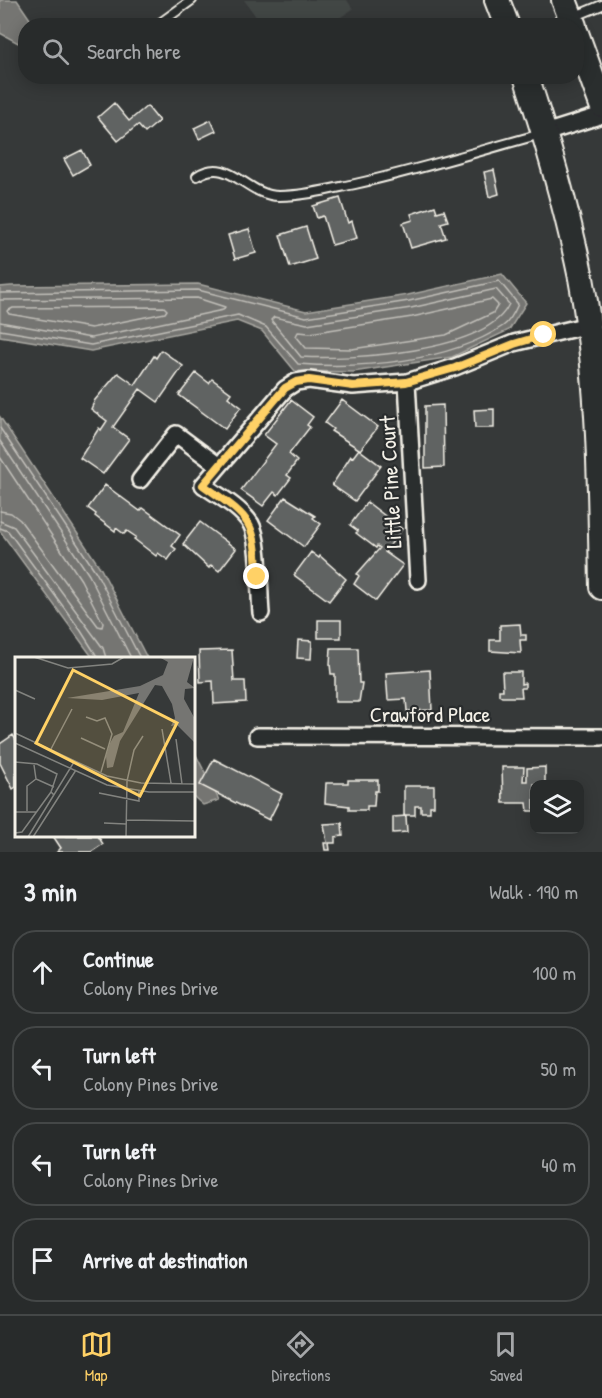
<!DOCTYPE html>
<html lang="en">
<head>
<meta charset="utf-8">
<style>
	body { margin:0; font-family:"Patrick Hand",sans-serif; background:#343737; color:#f1f3f6 }
	.controls { position:absolute; right:18px; bottom:18px; display:grid; overflow:hidden; border-radius:12px; box-shadow:0 3px 15px #0003 }
	.controls button { width:54px; height:54px; display:grid; place-items:center; padding:0; border:0; border-bottom:2px solid #444747; background:#282b2b; color:#f1f3f6; font:30px sans-serif }
	.stop { position:absolute; width:18px; height:18px; margin:-14px; border:4px solid #ffd166; border-radius:50%; background:#fff }
	.stop.end { background:#ffd166; border-color:#fff; box-shadow:0 2px 6px #0008 }
	.list { margin:0; padding:0; list-style:none }
	h2 { display:flex; justify-content:space-between; align-items:center; height:78px; margin:0; padding:0 24px; font-size:26px }
	h2 small { font-size:20px; font-weight:400; color:#a5a7a9 }
	.list li { display:grid; grid-template-columns:39px 1fr auto; gap:18px; align-items:center; box-sizing:border-box; height:84px; margin:0 12px 12px; padding:0 12px; border:2px solid #444747; border-radius:24px }
	.list b { display:block; font-size:22px; white-space:nowrap }
	.list p { margin:0; font-size:20px; white-space:nowrap; color:#a5a7a9 }
	.list em { font-size:20px; font-style:normal; color:#a5a7a9 }
	.icon { flex:none; width:33px; height:33px; fill:none; stroke:currentColor; stroke-width:2; stroke-linecap:round; stroke-linejoin:round }
	.map { position:relative; flex:none; width:602px; height:852px; overflow:hidden }
	.search { position:absolute; background:#282b2b; box-shadow:0 3px 15px #0003; left:18px; right:18px; top:18px; height:66px; display:flex; align-items:center; gap:15px; box-sizing:border-box; padding:0 21px; border-radius:24px; color:#a5a7a9; font-size:22px }
	.sheet { height:462px; background:#282b2b }
	nav { display:flex; justify-content:space-around; align-items:center; box-sizing:border-box; height:84px; border-top:2px solid #444747; background:#282b2b; font-size:16px; color:#a5a7a9 }
	nav a { display:grid; justify-items:center; gap:3px }
	nav .on { color:#ffd166 }
	.map>svg:first-child { display:block }
	.built { fill:#434645 }
	.water { fill:#757572; stroke:#a8a7a1; stroke-width:1.5 }
	.lines { fill:none; stroke-linecap:round; stroke-linejoin:round }
	.shore { stroke:#c1bfb9; stroke-width:1.5 }
	.building { fill:#616362; stroke:#f4f1e8; stroke-width:1.5 }
	.lane-casing { stroke:#f4f1e8; stroke-width:12 }
	.street-casing { stroke:#f4f1e8; stroke-width:20 }
	.primary-casing { stroke:#f4f1e8; stroke-width:28 }
	.lane { stroke:#2a2d2e; stroke-width:8 }
	.street { stroke:#2a2d2e; stroke-width:15 }
	.primary { stroke:#2a2d2e; stroke-width:24 }
	.route { stroke:#ffd166; stroke-width:8 }
	.labels { text-anchor:middle; stroke-width:4.5; stroke-linejoin:round; paint-order:stroke }
	.street-label { font-size:22px; fill:#f4f1e8; stroke:#2a2d2e }
	.inset-road { fill:none; stroke:#82837f; stroke-width:1.5 }
	.view { fill:#ffd166; fill-opacity:0.15; stroke:#ffd166; stroke-width:3 }
	.inset-edge { fill:none; stroke:#f4f1e8; stroke-width:3 }
</style>
</head>
<body>
<div class="map">
<svg width="602" height="852" viewBox="0 0 602 852">
	<rect width="100%" height="100%" fill="#363939"/>
	<filter id="ink" filterUnits="userSpaceOnUse"><feTurbulence type="fractalNoise" baseFrequency=".0167" numOctaves="2"/><feDisplacementMap in="SourceGraphic" scale="12" xChannelSelector="R" yChannelSelector="G"/><feConvolveMatrix kernelMatrix="1 2 1 2 8 2 1 2 1" color-interpolation-filters="sRGB"/></filter>
	<g filter="url(#ink)">
		<path class="built" d="M244,0H347L353,9L329,25H262Z"/>
		<path class="water" d="M0,0H17L34,25L26,26L25,39L18,43L0,33Z
			M502,274L526,303L509,330L452,357L353,372L295,371L262,331L237,321L91,351L0,336V287L11,286L198,284L306,311L408,295Z
			M0,417L101,569L147,658H93L0,531Z
			M194,751L219,800L203,805L194,797Z"/>
		<g class="lines">
			<path class="shore" d="M496,289L509,304C487,353 349,360 301,357L271,320L274,317L307,324L411,308Z
				M0,293L198,290L306,317L409,301L499,281L518,304C515,311 509,322 503,326C449,362 361,369 298,364L266,327L238,315L91,345L0,330
				M492,299L498,305L493,313L446,335L352,349L306,348L296,336L298,332L310,333L412,317Z
				M0,300L197,298L225,307L223,310L91,338L0,322
				M164,307L167,310L165,313L91,328L9,314L7,311L13,308Z
				M0,428L96,572L140,658
				M0,441L89,575L131,658
				M0,457L81,580L103,623L102,627L98,626L20,520L11,513L0,511
				M0,521L14,527L103,648L106,658
				M0,528L8,531L81,631L98,658"/>
		</g>
		<path class="building" d="M114,103L129,121L147,106L159,121L145,133L138,125L118,141L98,117Z
			M211,120L216,131L199,139L194,128Z
			M82,150L90,165L73,175L64,159Z
			M494,170L499,194L489,197L484,172Z
			M340,198L348,223L352,221L357,238L332,245L323,216L317,218L313,206Z
			M435,206L437,212L444,210L448,221L441,223L446,238L411,248L403,223L413,220L411,214Z
			M306,227L316,259L290,267L280,235Z
			M249,229L256,253L235,259L228,235Z
			M161,350L183,366L158,402L140,389L113,427L129,439L103,474L80,458L99,428L101,430L107,421L91,409L95,400L118,373L135,385L154,356L156,358Z
			M196,373L209,383L212,379L231,393L228,397L241,407L225,429L179,395Z
			M291,400L313,417L307,425L310,427L289,454L297,461L287,475L291,478L278,495L274,492L263,506L241,490L276,444L264,435Z
			M342,400L378,427L360,450L381,466L355,501L332,485L351,456L353,457L359,449L331,431L333,429L325,423Z
			M443,405L444,467L425,468V406Z
			M494,409V428H475L474,410Z
			M105,485L140,511L143,508L180,535L172,546L176,549L168,560L158,553L156,556L134,539L136,537L127,531L124,534L116,528L115,531L95,516L96,514L88,508Z
			M285,497L315,516L313,518L321,524L304,547L268,520Z
			M367,502L402,529L385,552L403,565L376,601L354,584L359,576L357,574L380,548L377,546L376,548L356,533L358,531L350,525Z
			M200,522L236,549L219,571L211,565L209,568L183,544Z
			M311,552L319,558L320,556L346,579L329,601L294,575Z
			M318,620H341V638H318Z
			M520,624L521,635H526V640H520L521,653L490,651V640H500V625Z
			M298,640L312,641L311,659L297,658Z
			M331,648H358L359,683H362L359,702H335V674H331L330,664Z
			M232,650L234,681H245L246,702L214,704L213,681L200,682L199,651Z
			M430,670L432,710L407,711L406,699L388,700L386,673Z
			M502,672H521V684L525,683V688H521L522,697H502L499,695V690H503Z
			M13,735L16,740V787L13,789L0,763V744Z
			M214,759L282,794L269,820L200,785Z
			M502,767H524L523,781H527V768L545,767V784H534V811H528L527,803H503Z
			M348,780H378V791H375L374,806H367V810H349V806L325,803L326,783H348Z
			M404,786H434V806H430V812H421V806H415V815H404Z
			M406,816L407,832L393,833V817Z
			M342,823L343,836L335,837V843H329L330,850H325L324,843H327L324,824Z
			M53,836H98L103,844L91,852H57L61,848Z"/>
		<g class="lines">
			<defs>
				<path id="lane" d="M573,17L602,5
					M156,26L192,0
					M197,176C229,155 246,196 279,196C304,196 331,189 355,184C418,170 479,151 541,134"/>
				<path id="street" d="M545,133L602,115
					M407,382L418,580
					M140,480L176,434L219,466
					M261,613C259,592 260,539 251,524C240,507 219,496 203,485L285,389L296,382L309,380L353,386L407,382L455,367L514,343L588,325
					M257,736L602,737"/>
				<path id="primary" d="M497,0L507,26
					M564,0L574,26
					M576,33L602,105
					M526,76C548,143 567,210 581,278C600,380 600,484 602,587"/>
			</defs>
			<use href="#lane" class="lane-casing"/>
			<use href="#street" class="street-casing"/>
			<use href="#primary" class="primary-casing"/>
			<use href="#lane" class="lane"/>
			<use href="#street" class="street"/>
			<use href="#primary" class="primary"/>
		</g>
	</g>
	<g class="lines" filter="url(#ink)">
		<path class="route" d="M257,577C256,519 249,518 203,485L285,388L296,382L309,380L353,386L406,382L455,368L514,344L544,335"/>
	</g>
	<g class="labels">
		<g class="street-label">
			<text transform="translate(390 482) rotate(-93)" y="8">Little Pine Court</text>
			<text x="430" y="722">Crawford Place</text>
		</g>
	</g>
	<g transform="translate(15 657)">
		<rect width="180" height="180" fill="#363939"/>
		<path d="M144,0H179L172,25L180,31L170,32L169,42L180,62V86L162,68L156,69L160,61L157,47L147,29L140,28L105,84L98,110L92,111L91,99L95,86L99,79L108,75L124,36L87,43L52,41L125,29L148,18L153,5Z" fill="#757572"/>
		<path class="inset-road" d="M19,0L53,11L97,7L109,0M0,33L20,42M71,60L82,64L90,61L97,77L86,115M147,72L156,126M0,76L92,119L126,126L180,127M66,81L90,92M161,82L167,127M0,86L92,128L134,135H180M36,92L57,52M0,105L22,107L42,117L36,135M19,108L21,122L39,130M0,127V155M84,136L124,144V134M12,154V129L21,122M0,155H21M111,163L180,164M89,166L111,167M0,176L7,175L36,135L39,138M13,180L59,105M18,180L61,113M111,180L112,124L119,93L128,79"/>
		<path class="view" d="M58,13L162,66L125,139L21,86Z"/>
		<rect width="180" height="180" class="inset-edge"/>
	</g>
</svg>
<div class="controls">
<button><svg class="icon" aria-label="layers" viewBox="0 0 24 24"><path d="M12 4l9 5-9 5-9-5zM3 14l9 5 9-5"/></svg></button>
</div>
<div class="stop" style="left:544px;top:335px"></div>
<div class="stop end" style="left:257px;top:577px"></div>
<div class="search"><svg class="icon" aria-label="search" viewBox="0 0 24 24"><circle cx="10" cy="10" r="6"/><path d="M15 15l6 6"/></svg>Search here</div>
</div>
<section class="sheet">
<h2>3 min<small>Walk · 190 m</small></h2>
<ul class="list">
<li><svg class="icon" aria-label="ahead" viewBox="0 0 24 24"><path d="M12 20V5M6 11l6-6 6 6"/></svg><div><b>Continue</b><p>Colony Pines Drive</p></div><em>100 m</em></li>
<li><svg class="icon" aria-label="left" viewBox="0 0 24 24"><path d="M17 20v-9H6M10 6l-5 5 5 5"/></svg><div><b>Turn left</b><p>Colony Pines Drive</p></div><em>50 m</em></li>
<li><svg class="icon" aria-label="left" viewBox="0 0 24 24"><path d="M17 20v-9H6M10 6l-5 5 5 5"/></svg><div><b>Turn left</b><p>Colony Pines Drive</p></div><em>40 m</em></li>
<li><svg class="icon" aria-label="arrive" viewBox="0 0 24 24"><path d="M6 21V4h12l-3 4 3 4H6"/></svg><div><b>Arrive at destination</b></div></li>
</ul>
</section>
<nav>
<a class="on"><svg class="icon" aria-label="map" viewBox="0 0 24 24"><path d="M3 6l6-2 6 2 6-2v14l-6 2-6-2-6 2zM9 4v14M15 6v14"/></svg>Map</a>
<a><svg class="icon" aria-label="directions" viewBox="0 0 24 24"><path d="M12 3l9 9-9 9-9-9zM9 14v-3h6M13 9l2 2-2 2"/></svg>Directions</a>
<a><svg class="icon" aria-label="saved" viewBox="0 0 24 24"><path d="M7 4h10v16l-5-4-5 4z"/></svg>Saved</a>
</nav>
</body>
</html>
